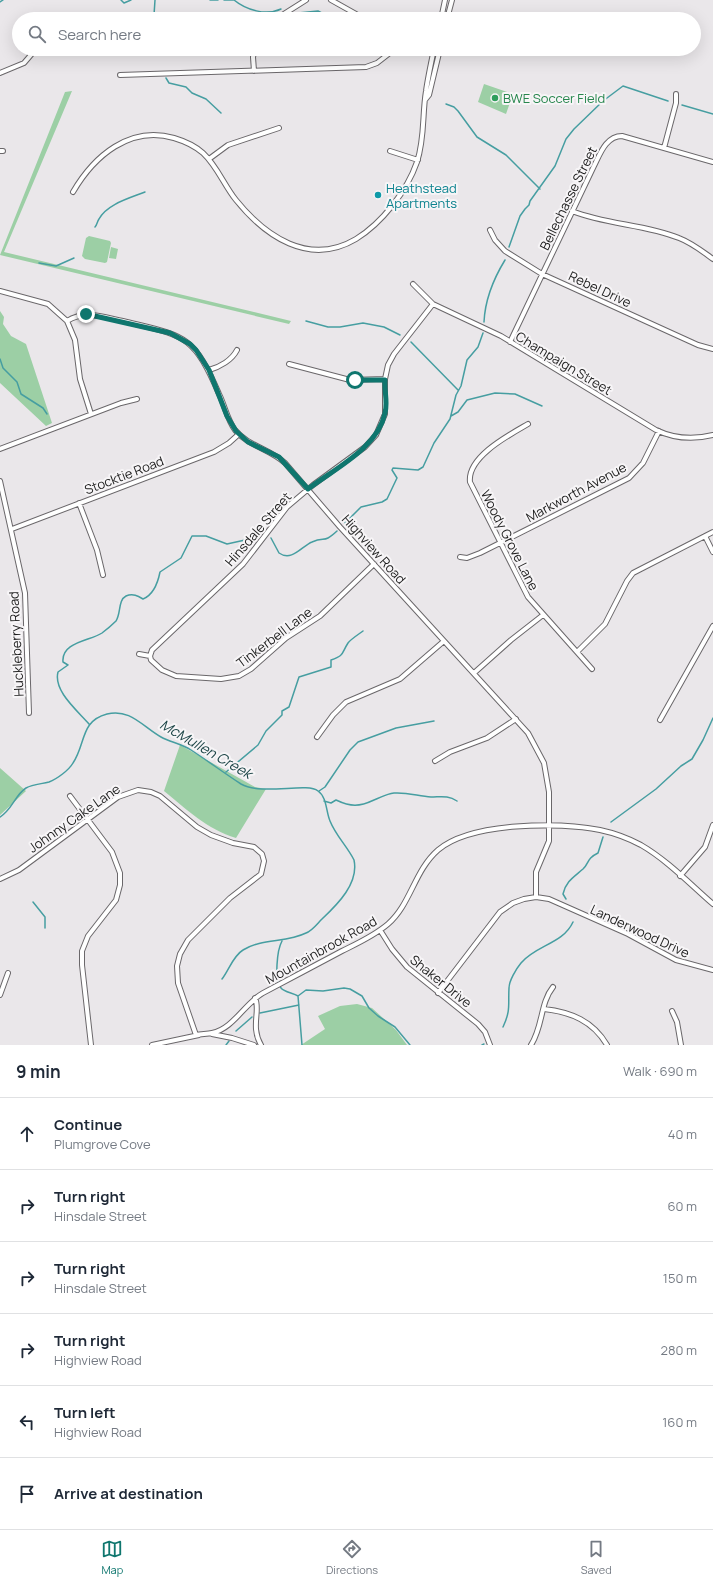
<!DOCTYPE html>
<html lang="en">
<head>
<meta charset="utf-8">
<style>
	body { margin:0; font-family:Manrope,sans-serif; background:#f2f2f3; color:#1f2937 }
	.stop { position:absolute; width:12px; height:12px; margin:-9px; border:3px solid #0f766e; border-radius:50%; background:#fff }
	.stop.end { background:#0f766e; border-color:#fff; box-shadow:0 1px 4px #0008 }
	.list { margin:0; padding:0; list-style:none }
	h2 { display:flex; justify-content:space-between; align-items:center; height:52px; margin:0; padding:0 16px; font-size:17px }
	h2 small { font-size:13px; font-weight:400; color:#747a83 }
	.list li { display:grid; grid-template-columns:26px 1fr auto; gap:12px; align-items:center; box-sizing:border-box; height:72px; padding:0 16px; border-top:1px solid #e0e1e3 }
	.list b { display:block; font-size:15px; white-space:nowrap }
	.list p { margin:0; font-size:13px; white-space:nowrap; color:#747a83 }
	.list em { font-size:13px; font-style:normal; color:#747a83 }
	.icon { flex:none; width:22px; height:22px; fill:none; stroke:currentColor; stroke-width:2; stroke-linecap:round; stroke-linejoin:round }
	.map { position:relative; flex:none; width:713px; height:1045px; overflow:hidden }
	.search { position:absolute; background:#fff; box-shadow:0 4px 16px #0002; left:12px; right:12px; top:12px; height:44px; display:flex; align-items:center; gap:10px; box-sizing:border-box; padding:0 14px; border-radius:22px; color:#747a83; font-size:15px }
	.sheet { height:484px; background:#fff }
	nav { display:flex; justify-content:space-around; align-items:center; box-sizing:border-box; height:56px; border-top:1px solid #e0e1e3; background:#fff; font-size:11px; color:#747a83 }
	nav a { display:grid; justify-items:center; gap:2px }
	nav .on { color:#0f766e }
	.map>svg:first-child { display:block }
	.green { fill:#9ccfa5 }
	.lines { fill:none; stroke-linecap:round; stroke-linejoin:round }
	.stream { stroke:#469ea1; stroke-width:1.5 }
	.minor-casing { stroke:#6a676a; stroke-width:6 }
	.minor { stroke:#fff; stroke-width:4 }
	.route { stroke:#0f766e; stroke-width:5 }
	.leisure-dot { fill:#2e9e5b; stroke:#f7f5f7; stroke-width:1.5 }
	.culture-dot { fill:#0f9aa8; stroke:#f7f5f7; stroke-width:1.5 }
	.labels { text-anchor:middle; stroke-width:4; stroke-linejoin:round; paint-order:stroke }
	.leisure-label { font-size:13px; fill:#27864d; stroke:#f7f5f7; text-anchor:start }
	.culture-label { font-size:13px; fill:#0d838f; stroke:#f7f5f7; text-anchor:start }
	.street-label { font-size:13px; fill:#1c1c1c; stroke:#f7f5f7 }
	.water-label { font-size:14px; font-style:italic; fill:#1e4648; stroke:#f7f5f7 }
</style>
</head>
<body>
<div class="map">
<svg width="713" height="1045" viewBox="0 0 713 1045">
	<rect width="100%" height="100%" fill="#eae7ea"/>
	<path class="green" d="M484,84L513,94L506,114L478,102Z
		M72,91L4,252L291,321L289,324L0,255L65,92Z
		M89,236L110,241L111,243L107,262L105,263L85,259L82,256L86,238Z
		M111,247L118,249L116,259L109,258Z
		M0,311L4,317L3,324L11,336L26,344L52,423L46,426L0,383Z
		M180,745L255,787L266,789L236,838C207,829 187,810 164,791Z
		M0,768L26,791L0,815Z
		M357,1004L372,1008L396,1030L407,1045H301L325,1029L318,1016L340,1006Z"/>
	<g class="lines">
		<path class="stream" d="M121,0L124,3L131,0
			M210,0H218
			M224,0H234
			M234,0C246,10 266,16 281,9
			M0,2L3,0
			M298,13L318,11L333,19
			M154,15L155,0
			M344,19L346,17
			M166,78L169,83L186,87L192,93L206,99L221,113
			M446,104L454,107L458,111L477,137L506,155L540,189
			M682,105L713,114
			M95,227C97,225 97,222 99,219C107,204 130,198 145,192
			M509,247L520,216L525,209L529,205L530,201L555,166L566,139L574,129L603,101L623,86L668,101
			M39,263L56,266L74,258
			M306,321L328,327H340L363,323L384,327L400,335
			M484,322C485,300 494,278 505,260
			M411,342L458,390
			M0,359L3,368L17,382L21,394L43,408L47,414
			M451,416L458,412L467,400L495,393L515,394L542,406
			M345,523L361,507L382,502L387,499L397,478L392,470L393,468L418,470L423,467L434,443L450,419L456,395L461,386L467,360L478,347L483,333
			M271,538L279,553C292,562 302,546 312,542C326,536 323,544 337,531
			M89,724C78,711 53,691 58,672L68,665L63,662C61,642 90,641 102,633C106,630 112,625 116,621C121,614 118,600 126,596C133,593 138,596 143,599C153,595 158,582 160,572L181,558L192,536H206L227,544L254,538
			M226,772L258,745L266,731L282,715V711L289,707L299,677L331,667V660C345,655 341,654 348,643C351,639 359,634 363,631
			M319,791L325,787L350,750L358,742L396,728L434,721
			M324,801L331,803L336,800C351,807 359,807 374,800C382,797 386,794 394,793C407,792 418,796 431,797C441,797 448,795 457,801
			M0,817C12,810 15,795 26,788C33,784 42,784 49,782C57,779 69,770 73,763C86,744 80,721 107,714C130,708 143,727 161,737C170,742 182,744 191,750C208,761 224,773 241,784C262,796 307,782 318,791C327,797 326,812 330,821C336,836 347,846 354,860C359,883 338,904 322,919C317,924 312,931 306,933C286,943 262,938 243,950C233,956 229,970 222,979
			M611,822L656,789L681,766L692,759L703,740L713,718
			M566,899L563,894C566,881 574,877 583,869C590,862 586,859 598,853L603,837
			M33,902L45,917V928
			M282,941C277,950 274,980 281,988C284,992 293,993 298,996
			M298,996L306,990L323,991L344,988L350,989L362,996L369,1008L378,1016L395,1027L410,1045
			M298,996L302,1045
			M260,1013L299,1005
			M503,1027C511,1010 508,1005 509,988C509,981 516,969 521,963C536,945 563,944 573,922
			M236,1031L252,1017
			M226,1045L229,1041
			M482,1045L484,1044"/>
		<defs>
			<path id="minor" d="M331,0L365,19
				M276,19L306,0
				M441,19L445,0
				M447,19L452,0
				M254,71L253,57L255,49
				M0,73L24,63L36,49
				M120,75L366,67L377,63L395,49
				M425,100L429,95L440,49
				M664,148L676,103V94
				M0,151H3
				M390,151L418,160
				M209,159L228,145L279,128
				M73,192C94,156 130,125 174,138C184,141 194,145 203,153C217,166 224,185 236,200C265,236 309,267 356,239C382,223 407,191 417,162C425,138 422,115 426,91C428,77 431,63 434,49
				M572,211C607,225 645,224 679,238C692,243 702,251 713,259
				M490,230L495,240L505,251L542,274L698,345L713,349
				M413,284L433,304L501,336L656,430C675,439 693,440 713,435
				M0,291L48,304L67,321L75,340L80,379L91,414
				M67,321C85,310 103,317 123,321C184,336 193,333 219,394C225,406 227,419 235,430C248,446 270,449 285,463L340,527L528,733L544,763L549,792V841L536,872V897
				M510,342L594,166C600,154 606,136 622,136L713,162
				M289,364L350,380L385,379
				M209,370C220,367 232,360 237,350
				M528,424C509,435 467,457 470,482L528,597L592,669
				M0,449L121,403L137,399
				M0,481L25,593L29,713
				M79,503L97,550L103,575
				M12,529L214,452L229,443L239,434
				M705,536L713,552
				M460,557L467,558L480,553L629,478L643,463L659,431
				M577,652L605,624L627,581L633,573L713,532
				M139,654L150,656
				M150,656L152,650L243,564L287,507L313,485L365,447L376,435L385,414V379L388,365L394,354L433,304
				M150,656L151,660L162,670L176,676L221,679L239,676L251,669L286,638L320,616L374,564
				M474,673L511,640L543,615
				M660,720L713,626
				M317,737L333,715L346,702L400,679L444,641
				M435,761L450,752L487,738L516,719
				M70,796L112,852L120,873V885L116,900L88,936L82,951V965L91,1045
				M680,876L705,847L713,825
				M0,879L19,870L118,797L138,790L151,792L160,796L197,827L211,835L233,843L254,847L262,854L264,861L261,874L230,898L188,940L180,954L177,966L178,983L196,1035C201,1034 207,1034 212,1033C233,1029 245,1003 263,993C289,979 316,965 342,951C358,943 374,936 388,924C411,904 414,871 438,850C471,822 559,822 600,830C614,833 628,838 641,845C667,860 690,884 713,904
				M380,930L392,949L407,967L478,1024L485,1032L490,1045
				M438,993L500,912L513,903L524,899L536,897L549,899L628,934L676,960L713,970
				M0,995L8,973
				M255,998C261,1010 250,1026 261,1045
				M544,1009C571,1012 593,1021 607,1045
				M672,1011L677,1022L681,1045
				M212,1034L232,1038L254,1045
				M152,1045L199,1035
				M531,1045C543,1027 540,1003 553,987"/>
		</defs>
		<use href="#minor" class="minor-casing"/>
		<use href="#minor" class="minor"/>
	</g>
	<g class="lines">
		<path class="route" d="M86,314L170,333L190,344L196,350L209,370L227,416L236,431L248,442L279,457L308,489C334,469 378,448 385,413C388,402 384,391 385,380H355"/>
	</g>
	<circle class="leisure-dot" cx="495" cy="98" r="4"/>
	<circle class="culture-dot" cx="378" cy="195" r="4"/>
	<g class="labels">
		<g class="leisure-label">
			<text x="503" y="103">BWE Soccer Field</text>
		</g>
		<g class="culture-label">
			<text x="386" y="193">Heathstead<tspan x="386" dy="15">Apartments</tspan></text>
		</g>
		<g class="street-label">
			<text transform="translate(568 198) rotate(-64)" y="5">Bellechasse Street</text>
			<text transform="translate(600 289) rotate(25)" y="5">Rebel Drive</text>
			<text transform="translate(564 363) rotate(31)" y="5">Champaign Street</text>
			<text transform="translate(124 475) rotate(-21)" y="5">Stocktie Road</text>
			<text transform="translate(576 492) rotate(-28)" y="5">Markworth Avenue</text>
			<text transform="translate(258 529) rotate(-49)" y="5">Hinsdale Street</text>
			<text transform="translate(510 540) rotate(63)" y="5">Woody Grove Lane</text>
			<text transform="translate(374 549) rotate(48)" y="5">Highview Road</text>
			<text transform="translate(274 637) rotate(-37)" y="5">Tinkerbell Lane</text>
			<text transform="translate(16 644) rotate(-93)" y="5">Huckleberry Road</text>
			<text transform="translate(74 818) rotate(-35)" y="5">Johnny Cake Lane</text>
			<text transform="translate(640 931) rotate(25)" y="5">Landerwood Drive</text>
			<text transform="translate(321 950) rotate(-29)" y="5">Mountainbrook Road</text>
			<text transform="translate(441 981) rotate(39)" y="5">Shaker Drive</text>
		</g>
		<g class="water-label">
			<text transform="translate(206 749) rotate(30)" y="5">McMullen Creek</text>
		</g>
	</g>
</svg>
<div class="stop" style="left:355px;top:380px"></div>
<div class="stop end" style="left:86px;top:314px"></div>
<div class="search"><svg class="icon" aria-label="search" viewBox="0 0 24 24"><circle cx="10" cy="10" r="6"/><path d="M15 15l6 6"/></svg>Search here</div>
</div>
<section class="sheet">
<h2>9 min<small>Walk · 690 m</small></h2>
<ul class="list">
<li><svg class="icon" aria-label="ahead" viewBox="0 0 24 24"><path d="M12 20V5M6 11l6-6 6 6"/></svg><div><b>Continue</b><p>Plumgrove Cove</p></div><em>40 m</em></li>
<li><svg class="icon" aria-label="right" viewBox="0 0 24 24"><path d="M7 20v-9h11M14 6l5 5-5 5"/></svg><div><b>Turn right</b><p>Hinsdale Street</p></div><em>60 m</em></li>
<li><svg class="icon" aria-label="right" viewBox="0 0 24 24"><path d="M7 20v-9h11M14 6l5 5-5 5"/></svg><div><b>Turn right</b><p>Hinsdale Street</p></div><em>150 m</em></li>
<li><svg class="icon" aria-label="right" viewBox="0 0 24 24"><path d="M7 20v-9h11M14 6l5 5-5 5"/></svg><div><b>Turn right</b><p>Highview Road</p></div><em>280 m</em></li>
<li><svg class="icon" aria-label="left" viewBox="0 0 24 24"><path d="M17 20v-9H6M10 6l-5 5 5 5"/></svg><div><b>Turn left</b><p>Highview Road</p></div><em>160 m</em></li>
<li><svg class="icon" aria-label="arrive" viewBox="0 0 24 24"><path d="M6 21V4h12l-3 4 3 4H6"/></svg><div><b>Arrive at destination</b></div></li>
</ul>
</section>
<nav>
<a class="on"><svg class="icon" aria-label="map" viewBox="0 0 24 24"><path d="M3 6l6-2 6 2 6-2v14l-6 2-6-2-6 2zM9 4v14M15 6v14"/></svg>Map</a>
<a><svg class="icon" aria-label="directions" viewBox="0 0 24 24"><path d="M12 3l9 9-9 9-9-9zM9 14v-3h6M13 9l2 2-2 2"/></svg>Directions</a>
<a><svg class="icon" aria-label="saved" viewBox="0 0 24 24"><path d="M7 4h10v16l-5-4-5 4z"/></svg>Saved</a>
</nav>
</body>
</html>
